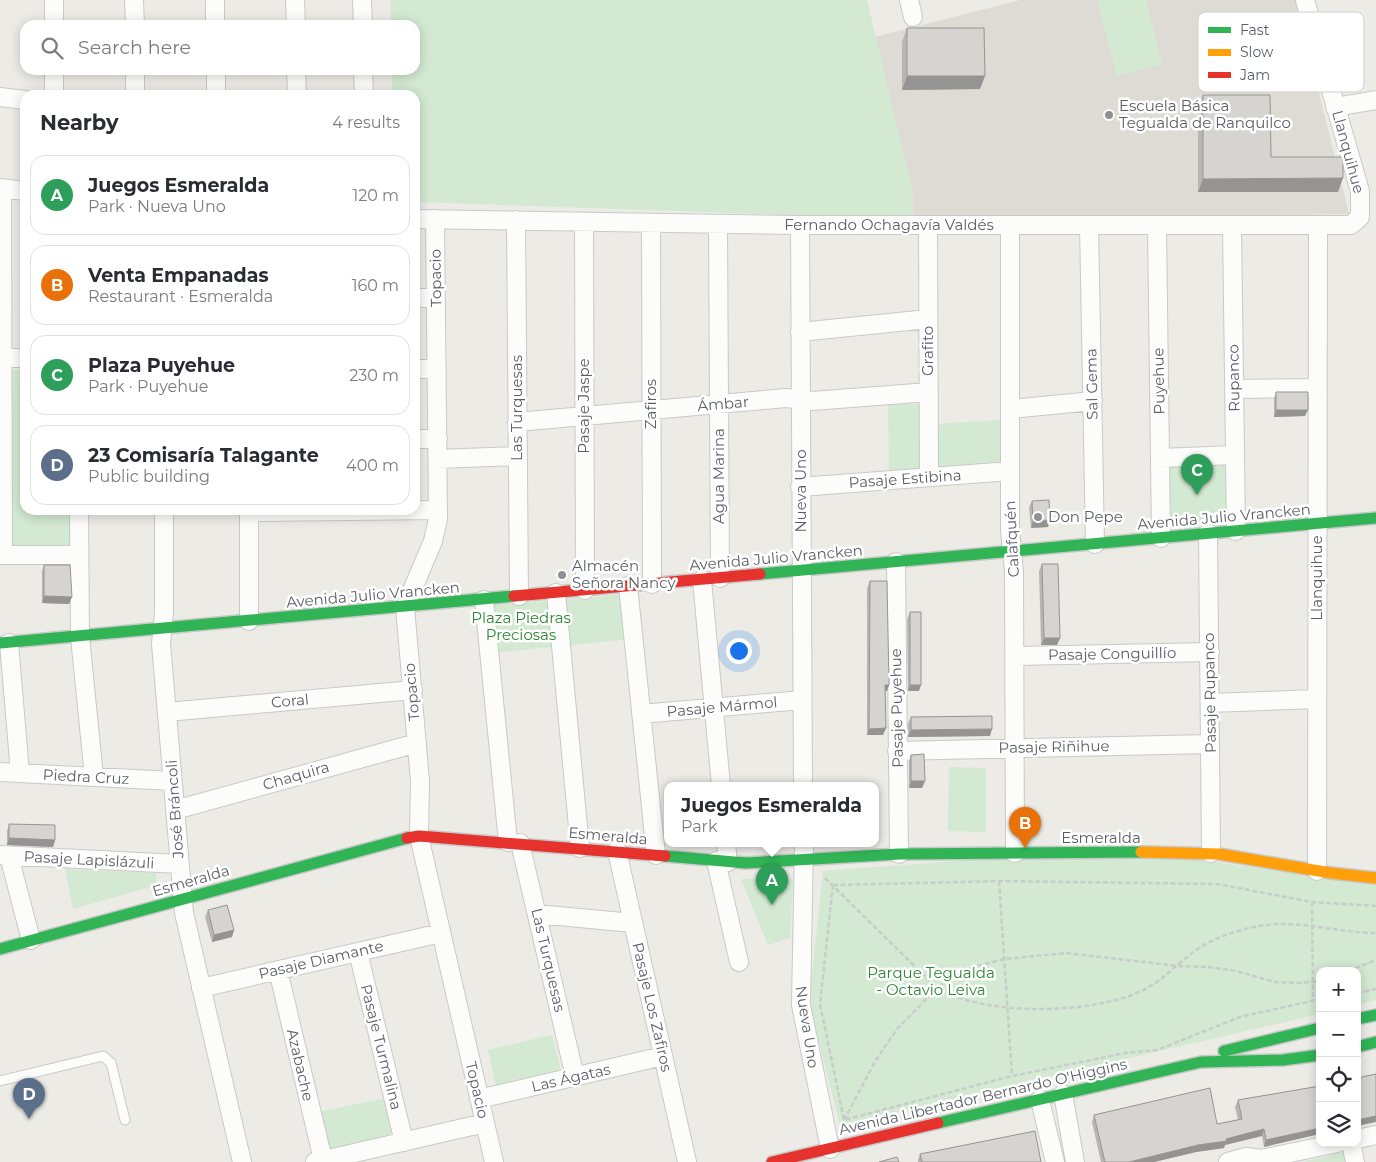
<!DOCTYPE html>
<html lang="en">
<head>
<meta charset="utf-8">
<style>
	body { margin:0; font-family:Montserrat,sans-serif; background:#f7f7f7; color:#2b2b33 }
	.controls { position:absolute; right:15px; bottom:15px; display:grid; overflow:hidden; border-radius:10px; box-shadow:0 2px 12px #0003 }
	.controls button { width:45px; height:45px; display:grid; place-items:center; padding:0; border:0; border-bottom:1px solid #e1e1e2; background:#fff; color:#2b2b33; font:25px sans-serif }
	.you { position:absolute; left:738px; top:650px; width:18px; height:18px; margin:-12px; border:4px solid #fff; border-radius:50%; background:#1a73e8; box-shadow:0 0 0 8px #1a73e833 }
	.badge { display:grid; place-items:center; width:32px; height:32px; border-radius:50%; background:#0b8043; color:#fff; font-size:16px; font-weight:700 }
	.pin { position:absolute; translate:-50% -41px; filter:drop-shadow(0 1px 2px #0008) }
	.pin::after { content:''; position:absolute; top:26px; width:18px; height:15px; background:inherit; clip-path:polygon(0 0,100% 0,50% 100%) }
	.popup { position:absolute; left:664px; top:782px; width:215px; height:65px; box-sizing:border-box; display:grid; place-content:center; border-radius:10px; background:#fff; filter:drop-shadow(0 1px 4px #0005); font-size:16px; white-space:nowrap; color:#7c7c81 }
	.popup b { font-size:19px; color:#2b2b33 }
	.popup::after { content:''; position:absolute; left:50%; top:100%; margin-left:-10px; border:10px solid transparent; border-top-color:#fff }
	.list { margin:0; padding:0; list-style:none }
	h2 { display:flex; justify-content:space-between; align-items:center; height:65px; margin:0; padding:0 20px; font-size:21px }
	h2 small { font-size:16px; font-weight:400; color:#7c7c81 }
	.list li { display:grid; grid-template-columns:32px 1fr auto; gap:15px; align-items:center; box-sizing:border-box; height:80px; margin:0 10px 10px; padding:0 10px; border:1px solid #e1e1e2; border-radius:15px }
	.list b { display:block; font-size:19px; white-space:nowrap }
	.list p { margin:0; font-size:16px; white-space:nowrap; color:#7c7c81 }
	.list em { font-size:16px; font-style:normal; color:#7c7c81 }
	.icon { flex:none; width:28px; height:28px; fill:none; stroke:currentColor; stroke-width:2; stroke-linecap:round; stroke-linejoin:round }
	.map { position:relative; flex:none; width:1376px; height:1162px; overflow:hidden }
	.search { position:absolute; background:#fff; box-shadow:0 2px 12px #0003; left:20px; top:20px; width:400px; height:55px; display:flex; align-items:center; gap:12px; box-sizing:border-box; padding:0 18px; border-radius:15px; color:#7c7c81; font-size:19px }
	.panel { position:absolute; background:#fff; box-shadow:0 2px 12px #0003; left:20px; top:90px; width:400px; height:425px; border-radius:15px }
	.map>svg:first-child { display:block }
	.education { fill:#dddbd4 }
	.green { fill:#d3e9d1 }
	.lines { fill:none; stroke-linecap:round; stroke-linejoin:round }
	.lane-casing { stroke:#c9c9c8; stroke-width:11 }
	.street-casing { stroke:#c9c9c8; stroke-width:20 }
	.fast-casing { stroke:#c7c8c7; stroke-width:14 }
	.slow-casing { stroke:#c7c8c7; stroke-width:14 }
	.jam-casing { stroke:#c7c8c7; stroke-width:14 }
	.path { stroke:#c8ccca; stroke-width:2.5; stroke-dasharray:5 2.5; stroke-linecap:butt }
	.lane { stroke:#fcfcfb; stroke-width:9 }
	.street { stroke:#fcfcfb; stroke-width:18 }
	.fast { stroke:#30b455; stroke-width:11 }
	.slow { stroke:#ff9f0a; stroke-width:11 }
	.jam { stroke:#e5322d; stroke-width:11 }
	.wall { fill:#b8b6b4 }
	.shaded-wall { fill:#969492 }
	.building { fill:#d6d4d1; stroke:#969492 }
	.poi-dot { fill:#8e9092; stroke:#fff; stroke-width:2 }
	.labels { text-anchor:middle; stroke-width:5; stroke-linejoin:round; paint-order:stroke }
	.poi-label { font-size:15px; fill:#5b5f65; stroke:#fff; text-anchor:start }
	.street-label { font-size:15px; fill:#5b5f65; stroke:#fff }
	.park-label { font-size:15px; fill:#2f8736; stroke:#fff }
	.key { fill:#fff; stroke:#cecfd1; stroke-width:1 }
	.key-label { font-size:14px; fill:#5b5f65 }
</style>
</head>
<body>
<div class="map">
<svg width="1376" height="1162" viewBox="0 0 1376 1162">
	<rect width="100%" height="100%" fill="#ecebe6"/>
	<path class="education" d="M1020,0H1296L1349,214L913,219V193L875,37Z"/>
	<path class="green" d="M391,0H867L913,193V219L415,202V95H392V70H415V25H391Z
		M1097,0H1146L1162,64L1117,76Z
		M25,370V510H74L75,551L9,552L6,371Z
		M888,404H921L922,471H889Z
		M1001,420L1000,461L996,465L938,470L935,424Z
		M1229,461L1227,524L1168,528L1165,466Z
		M627,594L631,639L492,653L486,606Z
		M949,767L986,768V832L948,831Z
		M1022,856L1198,860L1376,884V1000L1357,1005V971H1320V1014L840,1125L812,1015L811,983L823,871Z
		M65,869L156,873L157,885L73,909Z
		M741,879H793L790,938L768,945Z
		M552,1035L562,1075L497,1090L488,1050Z
		M387,1098L396,1141L327,1155L318,1112Z
		M1345,1152L1347,1162H1302Z"/>
	<g class="lines">
		<defs>
			<path id="lane" d="M0,1081L103,1056L111,1063L125,1120"/>
			<path id="street" d="M54,0V25
				M134,0L135,25
				M215,0V25
				M295,0L296,25
				M362,0L363,25
				M909,0L913,17
				M54,70V95
				M135,70V95
				M216,70V95
				M296,70L297,95
				M363,70L364,95
				M0,97L25,100
				M1335,107L1376,100
				M0,188L25,191
				M2,188L3,555
				M415,219L800,225H1351L1360,217V191L1305,0
				M435,219L438,519L433,541L405,607L420,781L419,836L494,1162
				M516,220L519,596
				M584,222L585,590
				M651,223L652,584
				M718,224L720,578
				M800,225L803,786
				M928,225L929,477
				M1010,225V530L1014,571L1015,853
				M1089,225L1095,544
				M1157,225L1161,538
				M1232,225L1236,531
				M415,298H436
				M800,332L928,319
				M0,358H25
				M415,369H437
				M1234,389L1317,388
				M1010,409L1093,401
				M517,422L786,398L812,401L929,392
				M415,439H438
				M1160,458L1235,455
				M438,459L518,456
				M800,487L1010,471
				M79,510L80,637L94,777
				M164,510V613L161,644L184,913L242,1162
				M249,510V621
				M249,512L438,510
				M1208,533L1211,853
				M0,555H79
				M896,562L899,854
				M702,580L721,786
				M628,586L656,855
				M556,593L580,848
				M484,600L508,842
				M9,643L20,773
				M1015,656L1210,652
				M1210,703L1317,699
				M167,712L413,690
				M641,714L802,700
				M897,751L1210,744
				M0,772L172,781
				M175,810L417,743
				M520,843L575,1077
				M726,844L728,862
				M804,844L801,1005L830,1149
				M617,851L687,1162
				M0,855L179,864
				M9,856L31,940
				M716,861L739,962
				M1317,871L1318,225
				M537,914L633,923
				M358,952L404,1142
				M278,970L323,1160
				M201,988L441,933
				M1063,1094L1075,1162
				M479,1099L663,1056
				M1040,1100L1055,1162
				M1357,1139L1376,1135
				M1351,1143L1355,1162
				M315,1162L485,1123
				M1228,1162L1246,1157L1261,1159L1337,1143"/>
			<path id="fast" d="M760,574L1376,518
				M0,643L514,596
				M665,856L746,863L899,854L1141,852
				M0,949L407,838
				M1357,1019L1376,1015
				M1357,1047L1376,1042
				M1224,1051L1320,1028
				M938,1123L1201,1062L1283,1060L1320,1055"/>
			<path id="slow" d="M1141,852L1219,854L1331,873L1376,878"/>
			<path id="jam" d="M514,596L760,574
				M407,838L419,836L665,856
				M772,1162L938,1123"/>
		</defs>
		<use href="#lane" class="lane-casing"/>
		<use href="#street" class="street-casing"/>
		<use href="#fast" class="fast-casing"/>
		<use href="#slow" class="slow-casing"/>
		<use href="#jam" class="jam-casing"/>
		<path class="path" d="M825,878L937,988C985,1017 1099,1015 1147,988C1164,979 1177,964 1192,953C1210,939 1237,930 1259,926C1299,919 1337,933 1376,933
			M999,881L1012,1076
			M833,885L820,1004L844,1120L1012,1076L1125,1053L1157,1050L1240,1017L1320,999
			M833,885L999,881L1217,884L1312,902L1376,906
			M1312,902L1313,1000
			M1348,971L1376,960
			M1357,993L1376,989
			M844,1120L876,1060L897,1029L937,988L958,971L1004,959L1066,953L1178,966L1208,967L1236,971L1275,982L1299,983L1320,981"/>
		<use href="#lane" class="lane"/>
		<use href="#street" class="street"/>
		<use href="#fast" class="fast"/>
		<use href="#slow" class="slow"/>
		<use href="#jam" class="jam"/>
	</g>
	<path class="wall" d="M907,28L980,89L902,90V42Z
		M1203,95L1271,157L1338,192H1198V109Z
		M1276,392L1305,416L1274,417V399Z
		M1032,501L1048,527L1031,528L1029,507Z
		M1042,564L1060,638L1057,645H1041L1039,571Z
		M44,565L72,597L69,604L42,603V571Z
		M870,581L889,685L887,691H885L886,728L883,735H867V588Z
		M910,612L919,691H908L907,619Z
		M911,717L990,736L908,737V723Z
		M911,755L925,781L922,788H909V761Z
		M9,824L55,840L53,847L7,845V831Z
		M208,910L234,930L232,937L212,942L205,917Z
		M1320,1086L1264,1147L1262,1136L1225,1145L1224,1148L1196,1152L1154,1162H1101L1092,1122L1094,1115L1217,1124L1238,1120L1235,1107L1238,1100Z
		M920,1154L1041,1162H918V1160Z"/>
	<path class="shaded-wall" d="M907,76H985L980,89L902,90Z
		M1343,178L1338,192H1198L1203,179Z
		M1276,410H1308L1305,416L1274,417Z
		M1050,520L1048,527L1031,528L1033,521Z
		M44,596L72,597L69,604L42,603Z
		M1044,638H1060L1057,645H1041Z
		M885,685H889L887,691H883Z
		M910,685H921L919,691H908Z
		M886,728L883,735H867L869,729Z
		M992,729L990,736L908,737L911,730Z
		M911,781H925L922,788H909Z
		M9,838L55,840L53,847L7,845Z
		M234,930L232,937L212,942L214,935Z
		M1376,1116V1122L1357,1126V1120Z
		M1320,1128V1134L1264,1147L1266,1140Z
		M1264,1129L1262,1136L1225,1145L1224,1148L1196,1152L1154,1162H1129Z"/>
	<path class="building" d="M907,28H984L985,76H907Z
		M1203,95H1270L1271,157H1343V178L1203,179Z
		M1276,392H1308V410H1276Z
		M1049,500L1050,520L1033,521L1032,501Z
		M1042,564H1058L1060,638H1044Z
		M44,565H70L72,597L44,596Z
		M870,581H887L889,685H885L886,728L869,729Z
		M910,612H921V685H910Z
		M992,716V729L911,730V717Z
		M924,754L925,781H911V755Z
		M9,824L55,825V840L9,838Z
		M227,905L234,930L214,935L208,910Z
		M1376,1074V1116L1357,1120V1078Z
		M1320,1086V1128L1266,1140L1264,1129L1226,1139L1227,1141L1198,1145L1129,1162H1105L1094,1115L1210,1088L1217,1124L1242,1119L1238,1100Z
		M1035,1131L1041,1162H922L920,1154Z
		M897,1157L899,1162H879Z"/>
	<g class="poi-dot">
		<circle cx="1109" cy="115" r="5"/>
		<circle cx="1038" cy="517" r="5"/>
		<circle cx="562" cy="575" r="5"/>
	</g>
	<g class="labels">
		<g class="poi-label">
			<text x="1119" y="111">Escuela Básica<tspan x="1119" dy="17">Tegualda de Ranquilco</tspan></text>
			<text x="1048" y="522">Don Pepe</text>
			<text x="572" y="571">Almacén<tspan x="572" dy="17">Señora Nancy</tspan></text>
		</g>
		<g class="street-label">
			<text transform="translate(1348 152) rotate(75)" y="5">Llanquihue</text>
			<text x="889" y="230">Fernando Ochagavía Valdés</text>
			<text transform="translate(436 278) rotate(-91)" y="5">Topacio</text>
			<text transform="translate(928 351) rotate(-90)" y="5">Grafito</text>
			<text transform="translate(1234 378) rotate(-91)" y="5">Rupanco</text>
			<text transform="translate(1159 381) rotate(-91)" y="5">Puyehue</text>
			<text transform="translate(1092 384) rotate(-91)" y="5">Sal Gema</text>
			<text transform="translate(651 404) rotate(-90)" y="5">Zafiros</text>
			<text transform="translate(723 404) rotate(-5)" y="5">Ámbar</text>
			<text transform="translate(584 406) rotate(-90)" y="5">Pasaje Jaspe</text>
			<text transform="translate(517 408) rotate(-90)" y="5">Las Turquesas</text>
			<text transform="translate(719 476) rotate(-90)" y="5">Agua Marina</text>
			<text transform="translate(905 479) rotate(-4)" y="5">Pasaje Estibina</text>
			<text transform="translate(801 491) rotate(-90)" y="5">Nueva Uno</text>
			<text transform="translate(1224 517) rotate(-5)" y="5">Avenida Julio Vrancken</text>
			<text transform="translate(1012 539) rotate(-93)" y="5">Calafquén</text>
			<text transform="translate(776 558) rotate(-5)" y="5">Avenida Julio Vrancken</text>
			<text transform="translate(1317 578) rotate(-90)" y="5">Llanquihue</text>
			<text transform="translate(373 595) rotate(-5)" y="5">Avenida Julio Vrancken</text>
			<text transform="translate(1112 654) rotate(-1)" y="5">Pasaje Conguillío</text>
			<text transform="translate(412 692) rotate(-95)" y="5">Topacio</text>
			<text transform="translate(1210 693) rotate(-91)" y="5">Pasaje Rupanco</text>
			<text transform="translate(290 701) rotate(-5)" y="5">Coral</text>
			<text transform="translate(722 707) rotate(-5)" y="5">Pasaje Mármol</text>
			<text transform="translate(897 708) rotate(-91)" y="5">Pasaje Puyehue</text>
			<text transform="translate(1054 747) rotate(-1)" y="5">Pasaje Riñihue</text>
			<text transform="translate(296 776) rotate(-16)" y="5">Chaquira</text>
			<text transform="translate(86 777) rotate(3)" y="5">Piedra Cruz</text>
			<text transform="translate(175 809) rotate(-94)" y="5">José Bráncoli</text>
			<text transform="translate(608 836) rotate(5)" y="5">Esmeralda</text>
			<text x="1101" y="843">Esmeralda</text>
			<text transform="translate(89 860) rotate(3)" y="5">Pasaje Lapislázuli</text>
			<text transform="translate(191 881) rotate(-16)" y="5">Esmeralda</text>
			<text transform="translate(321 960) rotate(-13)" y="5">Pasaje Diamante</text>
			<text transform="translate(548 960) rotate(77)" y="5">Las Turquesas</text>
			<text transform="translate(652 1007) rotate(77)" y="5">Pasaje Los Zafiros</text>
			<text transform="translate(807 1027) rotate(81)" y="5">Nueva Uno</text>
			<text transform="translate(381 1047) rotate(76)" y="5">Pasaje Turmalina</text>
			<text transform="translate(300 1065) rotate(77)" y="5">Azabache</text>
			<text transform="translate(571 1078) rotate(-13)" y="5">Las Ágatas</text>
			<text transform="translate(477 1090) rotate(77)" y="5">Topacio</text>
			<text transform="translate(983 1097) rotate(-13)" y="5">Avenida Libertador Bernardo O'Higgins</text>
		</g>
		<g class="park-label">
			<text x="521" y="623">Plaza Piedras<tspan x="521" dy="17">Preciosas</tspan></text>
			<text x="931" y="978">Parque Tegualda<tspan x="931" dy="17">- Octavio Leiva</tspan></text>
		</g>
	</g>
	<rect x="1198" y="12" width="166" height="80" rx="8" class="key"/>
	<rect x="1208" y="27" width="23" height="6" fill="#30b455"/>
	<rect x="1208" y="49" width="23" height="7" fill="#ff9f0a"/>
	<rect x="1208" y="72" width="23" height="6" fill="#e5322d"/>
	<g class="key-label">
		<text x="1240" y="35">Fast</text>
		<text x="1240" y="57">Slow</text>
		<text x="1240" y="80">Jam</text>
	</g>
</svg>
<div class="controls">
<button>+</button>
<button>−</button>
<button><svg class="icon" aria-label="locate" viewBox="0 0 24 24"><circle cx="12" cy="12" r="6"/><path d="M12 2v4M12 18v4M2 12h4M18 12h4"/></svg></button>
<button><svg class="icon" aria-label="layers" viewBox="0 0 24 24"><path d="M12 4l9 5-9 5-9-5zM3 14l9 5 9-5"/></svg></button>
</div>
<div class="you"></div>
<div class="pin badge" style="left:772px;top:905px;background:#2e9e5b">A</div>
<div class="popup"><b>Juegos Esmeralda</b>Park</div>
<div class="pin badge" style="left:1025px;top:848px;background:#e8710a">B</div>
<div class="pin badge" style="left:1197px;top:495px;background:#2e9e5b">C</div>
<div class="pin badge" style="left:29px;top:1119px;background:#5c6f8a">D</div>
<div class="search"><svg class="icon" aria-label="search" viewBox="0 0 24 24"><circle cx="10" cy="10" r="6"/><path d="M15 15l6 6"/></svg>Search here</div>
<section class="panel">
<h2>Nearby<small>4 results</small></h2>
<ul class="list">
<li><span class="badge" style="background:#2e9e5b">A</span><div><b>Juegos Esmeralda</b><p>Park · Nueva Uno</p></div><em>120 m</em></li>
<li><span class="badge" style="background:#e8710a">B</span><div><b>Venta Empanadas</b><p>Restaurant · Esmeralda</p></div><em>160 m</em></li>
<li><span class="badge" style="background:#2e9e5b">C</span><div><b>Plaza Puyehue</b><p>Park · Puyehue</p></div><em>230 m</em></li>
<li><span class="badge" style="background:#5c6f8a">D</span><div><b>23 Comisaría Talagante</b><p>Public building</p></div><em>400 m</em></li>
</ul>
</section>
</div>
</body>
</html>
